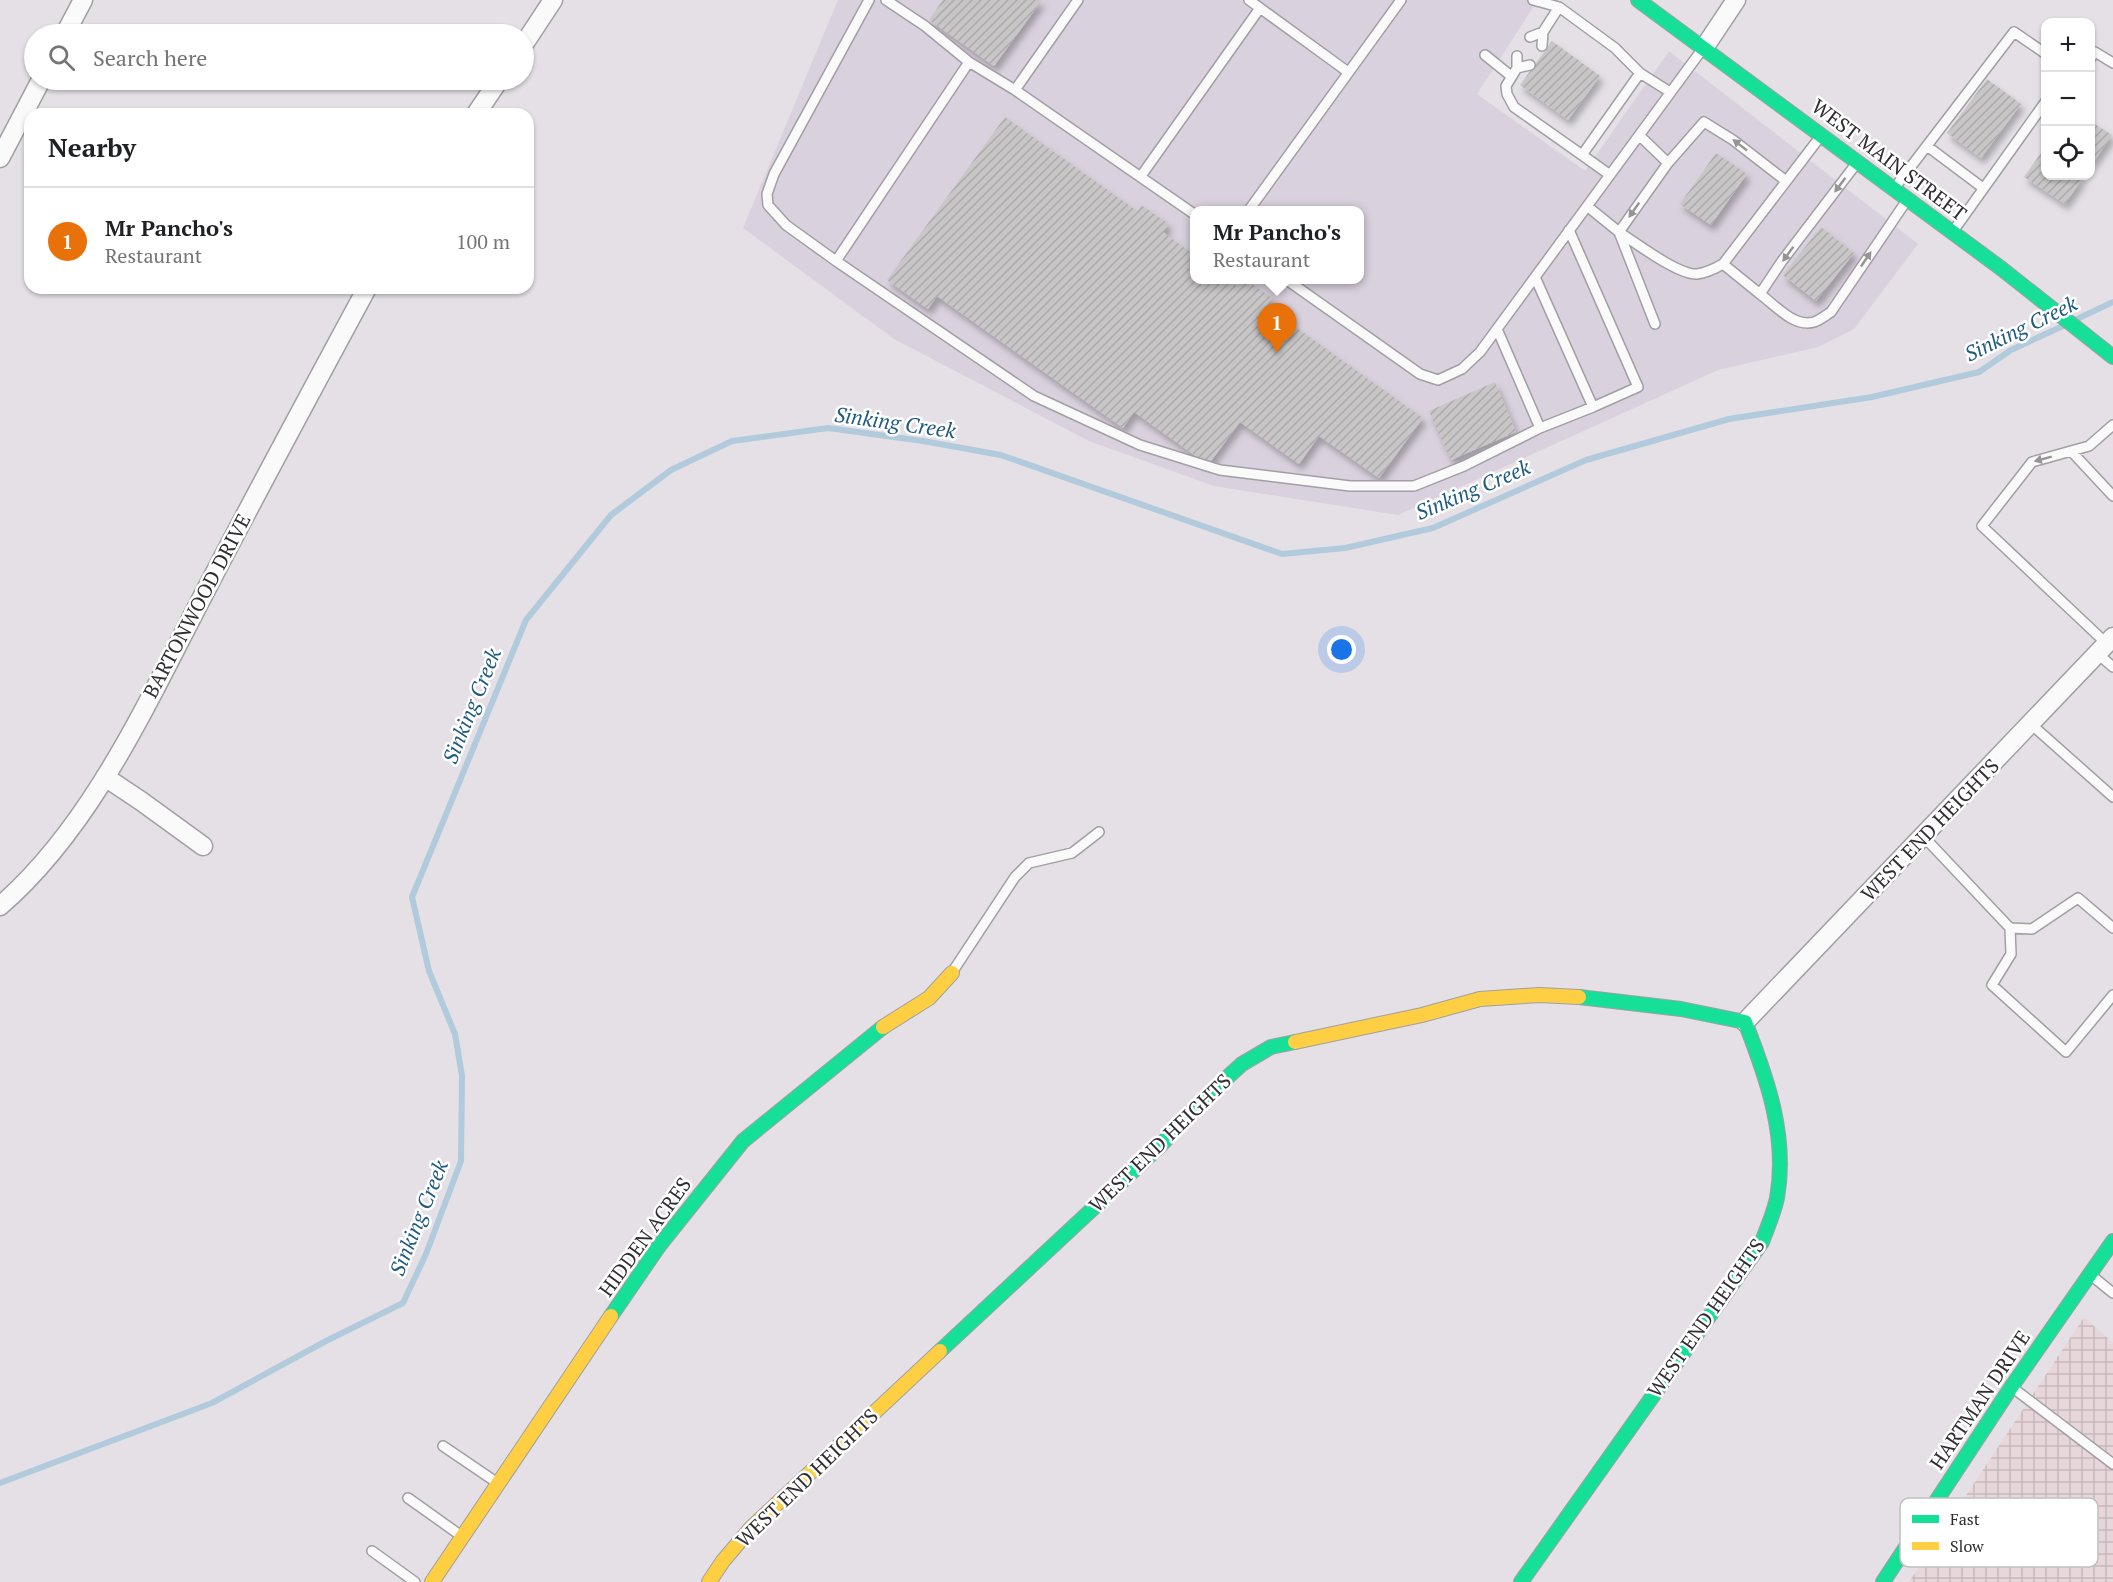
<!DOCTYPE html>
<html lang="en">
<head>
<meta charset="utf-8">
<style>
	body { margin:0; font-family:"PT Serif",serif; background:#f6f6f6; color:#202124 }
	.controls { position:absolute; right:18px; top:18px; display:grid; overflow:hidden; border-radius:12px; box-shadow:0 2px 4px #0004 }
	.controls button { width:54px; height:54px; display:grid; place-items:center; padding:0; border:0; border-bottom:2px solid #e0e0e0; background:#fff; color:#202124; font:30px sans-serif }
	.you { position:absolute; left:1342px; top:650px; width:21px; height:21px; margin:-15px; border:4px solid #fff; border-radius:50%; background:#1a73e8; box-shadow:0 0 0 9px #1a73e833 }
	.badge { display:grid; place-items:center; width:39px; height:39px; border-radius:50%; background:#6f6c70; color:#fff; font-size:20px; font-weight:700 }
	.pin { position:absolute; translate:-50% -50px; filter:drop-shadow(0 2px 3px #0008) }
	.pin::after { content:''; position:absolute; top:32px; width:21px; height:18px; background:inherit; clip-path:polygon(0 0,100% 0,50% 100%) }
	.popup { position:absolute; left:1190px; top:206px; width:174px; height:78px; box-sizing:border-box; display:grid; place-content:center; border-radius:12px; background:#fff; filter:drop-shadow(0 2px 4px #0005); font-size:20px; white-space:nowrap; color:#757577 }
	.popup b { font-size:22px; color:#202124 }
	.popup::after { content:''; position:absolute; left:50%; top:100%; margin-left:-12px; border:12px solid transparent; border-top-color:#fff }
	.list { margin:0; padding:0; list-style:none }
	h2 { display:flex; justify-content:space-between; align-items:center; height:78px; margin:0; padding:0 24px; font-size:26px }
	h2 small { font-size:20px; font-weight:400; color:#757577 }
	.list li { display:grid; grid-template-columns:39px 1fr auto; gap:18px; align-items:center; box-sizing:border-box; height:108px; padding:0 24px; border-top:2px solid #e0e0e0 }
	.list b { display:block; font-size:22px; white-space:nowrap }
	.list p { margin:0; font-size:20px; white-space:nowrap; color:#757577 }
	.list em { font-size:20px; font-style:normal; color:#757577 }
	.icon { flex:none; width:33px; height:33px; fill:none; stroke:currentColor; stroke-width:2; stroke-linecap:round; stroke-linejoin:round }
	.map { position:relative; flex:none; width:2113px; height:1582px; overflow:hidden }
	.search { position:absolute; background:#fff; box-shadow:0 2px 4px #0004; left:24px; top:24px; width:510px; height:66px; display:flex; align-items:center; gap:15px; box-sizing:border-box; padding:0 21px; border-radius:33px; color:#757577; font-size:22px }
	.panel { position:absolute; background:#fff; box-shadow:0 2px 4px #0004; left:24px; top:108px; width:510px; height:186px; border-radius:18px }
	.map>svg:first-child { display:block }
	.built { fill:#d9d1dd; fill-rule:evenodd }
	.industrial { fill:url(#industrial-grid) }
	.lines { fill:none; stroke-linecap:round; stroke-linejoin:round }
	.stream { stroke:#b1cadc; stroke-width:6 }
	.building { fill:url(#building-hatch); filter:url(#shadow) }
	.lane-casing { stroke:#a19fa3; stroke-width:12 }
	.street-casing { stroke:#a19fa3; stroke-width:21 }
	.fast-casing { stroke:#a19fa3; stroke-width:16 }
	.slow-casing { stroke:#a19fa3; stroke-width:16 }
	.lane { stroke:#fbfafb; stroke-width:9 }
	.street { stroke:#fbfafb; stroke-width:18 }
	.fast { stroke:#16e098; stroke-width:14 }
	.slow { stroke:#ffcf43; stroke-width:14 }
	.oneway { fill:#969496 }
	.labels { text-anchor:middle; stroke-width:5; stroke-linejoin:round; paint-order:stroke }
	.street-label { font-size:20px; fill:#302d31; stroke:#fff }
	.water-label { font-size:21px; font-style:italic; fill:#1f5c7f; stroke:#fff }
	.key { fill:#fff; stroke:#c1c0c1; stroke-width:1.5 }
	.key-label { font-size:16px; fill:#302d31 }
</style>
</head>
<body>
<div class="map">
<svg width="2113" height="1582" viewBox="0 0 2113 1582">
	<defs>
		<pattern id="industrial-grid" width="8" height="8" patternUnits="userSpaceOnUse" patternTransform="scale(1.5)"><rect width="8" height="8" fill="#e7d7db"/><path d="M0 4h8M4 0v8" fill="none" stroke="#c6b9bc"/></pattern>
		<pattern id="building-hatch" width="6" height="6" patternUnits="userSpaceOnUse" patternTransform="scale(1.5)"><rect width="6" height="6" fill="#c8c6c7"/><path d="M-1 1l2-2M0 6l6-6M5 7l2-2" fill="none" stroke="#acaaab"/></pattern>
		<filter id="shadow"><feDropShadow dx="3.5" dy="6" stdDeviation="3" flood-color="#0004"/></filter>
	</defs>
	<rect width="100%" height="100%" fill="#e4e0e6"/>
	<path class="built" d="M838,0H1538L1477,94L1585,171L1669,51L1918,244L1854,329L1818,347L1718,370L1398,515L1214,486L1089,441L894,339L743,228ZM1194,210H1360V280H1194Z"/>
	<path class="industrial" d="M2084,1317L2113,1343V1582H1909Z"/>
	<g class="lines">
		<path class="stream" d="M2077,319L2113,302
			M0,1483L212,1403L326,1341L403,1303L426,1254L461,1161L462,1076L455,1034L429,971L412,897L526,620L611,515L671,470L732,441L828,428L923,441L1001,455L1282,554L1345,548L1433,528L1586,460L1729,419L1872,397L1979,372L2011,350L2063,326"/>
	</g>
	<path class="building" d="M943,0H1042L994,66L929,20Z
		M1552,41L1600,76L1568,120L1520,85Z
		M1987,79L2021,104L1981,158L1947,133Z
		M1005,117L1137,211L1141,205L1169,224L1163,232L1194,255V280H1229L1237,286L1241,280H1246L1272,298L1266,306L1423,418L1379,478L1319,436L1299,464L1240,422L1208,465L1134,412L1123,428L937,296L928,309L887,280Z
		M2090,121L2112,135L2090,167Z
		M2046,146V176H2084L2065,204L2024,177Z
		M1716,153L1747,174L1711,225L1680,204Z
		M1821,227L1854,253L1816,301L1783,275Z
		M1495,382L1516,432L1451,460L1429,411Z"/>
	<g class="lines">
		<defs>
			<path id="lane" d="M869,0L774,174L767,194L768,205L786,225L836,261L969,62L925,26L886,0
				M1078,0L1015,90L1194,214
				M1249,0L1348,72
				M1533,0L1559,7L1615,48L1640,73L1670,92
				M1530,37L1543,32
				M1542,46L1543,32L1559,7
				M1485,55L1511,76
				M1517,56V68
				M2090,59L2095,52L2113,63
				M969,62L1015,90
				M1530,65L1517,68L1506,86L1507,94L1514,107L1582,155L1640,73
				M1640,136L1668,163
				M1927,146L1983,188
				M1582,155L1610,175
				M1856,164L1782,261L1760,294C1775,305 1794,328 1814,322C1820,320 1826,315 1831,312L1905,203
				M1141,176L1260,8
				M1786,181L1733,140L1704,122L1668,163L1619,232C1636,243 1678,275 1697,274C1705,273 1716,268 1723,264L1820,137
				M1896,186L2014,32L2046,54
				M1587,206L1619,232L1655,324
				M1249,210L1401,0
				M1569,230L1638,387L1593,407
				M1954,230L2046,101
				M836,261L1034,396L1140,445L1220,470L1350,486H1414L1464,466L1540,428
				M1723,264L1760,294
				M1287,280L1420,374L1438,380L1462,369L1480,352L1701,51
				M1497,329L1540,428L1593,407L1535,277
				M2071,451L2113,496
				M2107,644L1982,526L2032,462L2089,446L2113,425
				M2098,654L2113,667
				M2031,724L2113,797
				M1924,837L2010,928L2011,954L1992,985L2066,1052L2113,995
				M2010,928L2032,929L2078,898L2113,928
				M953,971L1015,877L1029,863L1072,853L1099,832
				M2092,1276L2113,1293
				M2013,1388L2113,1464
				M443,1446L496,1482
				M408,1498L460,1535
				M372,1551L415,1582"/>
			<path id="street" d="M65,34L83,0
				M524,44L553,0
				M1704,48L1736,0
				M476,114L499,80
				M0,158L41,80
				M105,777L141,801L203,846
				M0,906C94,825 150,696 207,588C259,488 313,388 367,288
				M1745,1022L2113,637"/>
			<path id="fast" d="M1638,0L2002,269L2113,357
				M611,1316L659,1246L743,1141L883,1027
				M940,1351L1159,1147L1209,1094L1242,1064L1271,1047L1295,1042
				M1521,1582L1762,1242C1767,1228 1774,1213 1777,1198C1788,1137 1767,1078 1745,1022L1681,1009L1579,997
				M1883,1582L2012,1386L2113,1241"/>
			<path id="slow" d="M883,1027L929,998L952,973
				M1295,1042L1422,1015L1480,999L1539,995L1579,997
				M432,1582L611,1316
				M709,1582L723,1561L751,1528L940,1351"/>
		</defs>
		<use href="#lane" class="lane-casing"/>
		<use href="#street" class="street-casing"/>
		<use href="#fast" class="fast-casing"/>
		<use href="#slow" class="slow-casing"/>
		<use href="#lane" class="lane"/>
		<use href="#street" class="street"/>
		<use href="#fast" class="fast"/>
		<use href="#slow" class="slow"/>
	</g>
	<defs><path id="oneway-solid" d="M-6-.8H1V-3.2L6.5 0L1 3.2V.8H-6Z" transform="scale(1.5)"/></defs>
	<g class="oneway">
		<use href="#oneway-solid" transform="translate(1740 145) rotate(-142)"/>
		<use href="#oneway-solid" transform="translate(1840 185) rotate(127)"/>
		<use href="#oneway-solid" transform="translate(1634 210) rotate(125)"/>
		<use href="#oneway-solid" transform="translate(1788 254) rotate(126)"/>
		<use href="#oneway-solid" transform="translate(1866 259) rotate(-56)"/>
		<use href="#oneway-solid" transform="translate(2043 459) rotate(165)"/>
	</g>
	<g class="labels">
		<g class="street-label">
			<text transform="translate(1889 160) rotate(37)" y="7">WEST MAIN STREET</text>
			<text transform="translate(197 606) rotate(-62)" y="7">BARTONWOOD DRIVE</text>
			<text transform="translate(1930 830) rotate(-46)" y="7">WEST END HEIGHTS</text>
			<text transform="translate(1160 1143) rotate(-44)" y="7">WEST END HEIGHTS</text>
			<text transform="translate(645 1237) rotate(-54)" y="7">HIDDEN ACRES</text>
			<text transform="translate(1706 1318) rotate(-55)" y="7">WEST END HEIGHTS</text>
			<text transform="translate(1980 1400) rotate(-56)" y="7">HARTMAN DRIVE</text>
			<text transform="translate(807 1478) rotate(-44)" y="7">WEST END HEIGHTS</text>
		</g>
		<g class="water-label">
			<text transform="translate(2021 329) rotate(-26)" y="7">Sinking Creek</text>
			<text transform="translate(895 423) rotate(8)" y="7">Sinking Creek</text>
			<text transform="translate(1473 490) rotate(-23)" y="7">Sinking Creek</text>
			<text transform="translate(472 706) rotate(-68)" y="7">Sinking Creek</text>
			<text transform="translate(419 1218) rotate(-68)" y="7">Sinking Creek</text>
		</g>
	</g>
	<rect x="1900" y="1498" width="198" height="69" rx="9" class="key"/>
	<rect x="1912" y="1515" width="27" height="8" fill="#16e098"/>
	<rect x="1912" y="1542" width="27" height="8" fill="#ffcf43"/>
	<g class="key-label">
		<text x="1950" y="1525">Fast</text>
		<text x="1950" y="1552">Slow</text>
	</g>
</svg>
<div class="controls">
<button>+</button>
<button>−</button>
<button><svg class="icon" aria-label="locate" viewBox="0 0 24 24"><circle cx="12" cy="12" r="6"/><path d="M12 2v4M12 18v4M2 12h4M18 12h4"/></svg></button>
</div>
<div class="you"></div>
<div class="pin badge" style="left:1277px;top:353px;background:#e8710a">1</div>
<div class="popup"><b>Mr Pancho's</b>Restaurant</div>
<div class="search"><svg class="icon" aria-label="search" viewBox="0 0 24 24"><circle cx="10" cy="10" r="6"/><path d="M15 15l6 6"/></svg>Search here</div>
<section class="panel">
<h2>Nearby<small></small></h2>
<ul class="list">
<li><span class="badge" style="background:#e8710a">1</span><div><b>Mr Pancho's</b><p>Restaurant</p></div><em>100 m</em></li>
</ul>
</section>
</div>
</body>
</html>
